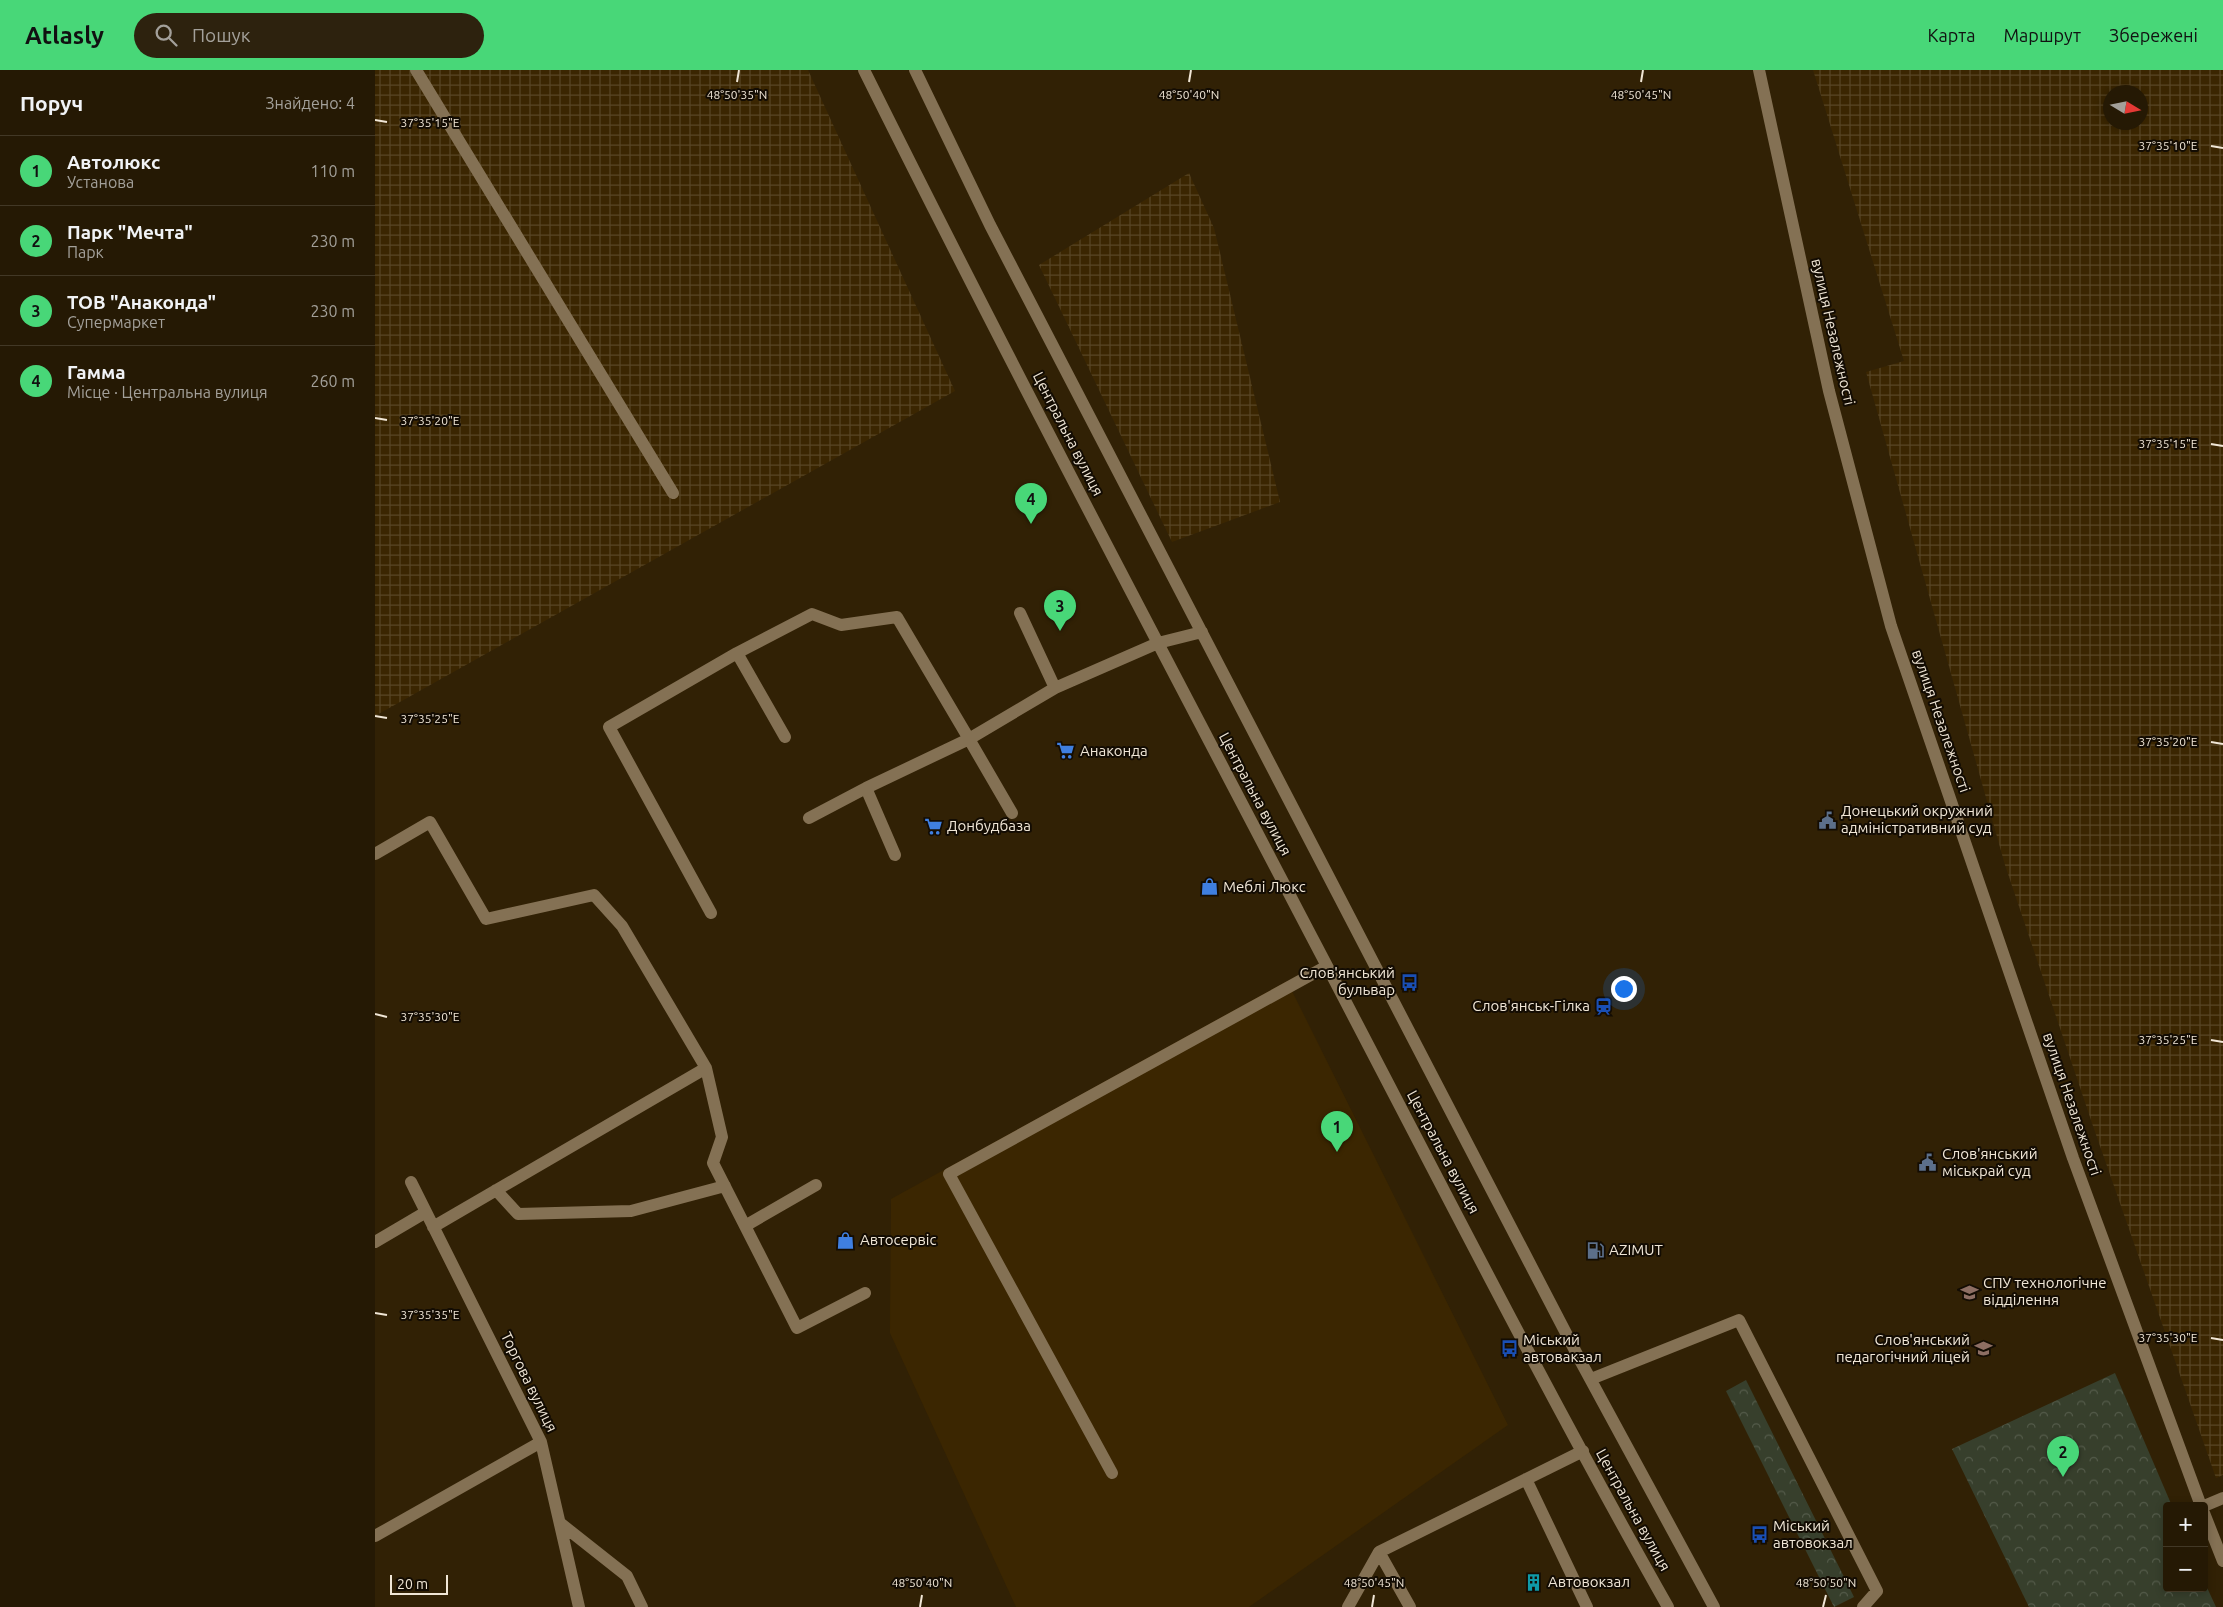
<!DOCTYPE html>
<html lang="uk">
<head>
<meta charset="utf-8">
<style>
	body { margin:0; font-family:Ubuntu,sans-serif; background:#2d220e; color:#f1f3f6 }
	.controls { position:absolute; right:15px; bottom:15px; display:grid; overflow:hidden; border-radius:5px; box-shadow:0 2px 8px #0003 }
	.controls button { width:45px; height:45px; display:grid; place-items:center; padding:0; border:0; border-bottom:1px solid #423826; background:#251904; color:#f1f3f6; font:25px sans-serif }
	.compass { position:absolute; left:1728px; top:15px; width:45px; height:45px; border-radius:50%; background:#251904; box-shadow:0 2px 8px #0003; rotate:100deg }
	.scale { position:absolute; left:15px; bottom:12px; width:58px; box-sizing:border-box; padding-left:5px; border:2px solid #f0e6d6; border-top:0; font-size:14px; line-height:18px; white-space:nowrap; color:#f0e6d6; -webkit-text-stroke:4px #130c03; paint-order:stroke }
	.you { position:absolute; left:1248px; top:918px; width:18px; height:18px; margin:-12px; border:4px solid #fff; border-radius:50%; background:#1a73e8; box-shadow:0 0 0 8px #1a73e833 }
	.badge { display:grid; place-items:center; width:32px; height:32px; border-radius:50%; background:#48d778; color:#111; font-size:16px; font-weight:700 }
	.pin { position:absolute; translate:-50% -41px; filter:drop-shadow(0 1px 2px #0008) }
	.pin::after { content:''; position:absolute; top:26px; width:18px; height:15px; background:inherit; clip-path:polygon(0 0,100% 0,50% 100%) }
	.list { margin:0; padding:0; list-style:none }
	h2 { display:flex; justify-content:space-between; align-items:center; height:65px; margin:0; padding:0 20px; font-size:21px }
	h2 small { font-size:16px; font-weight:400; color:#a3a09a }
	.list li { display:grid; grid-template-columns:32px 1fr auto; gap:15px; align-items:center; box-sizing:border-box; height:70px; padding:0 20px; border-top:1px solid #423826 }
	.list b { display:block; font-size:19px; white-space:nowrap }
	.list p { margin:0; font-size:16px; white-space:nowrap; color:#a3a09a }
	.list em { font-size:16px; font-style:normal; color:#a3a09a }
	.icon { flex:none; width:28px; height:28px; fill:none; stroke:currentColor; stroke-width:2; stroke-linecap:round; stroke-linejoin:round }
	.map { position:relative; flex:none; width:1848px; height:1537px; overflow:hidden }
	header { display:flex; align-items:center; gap:30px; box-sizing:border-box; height:70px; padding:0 25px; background:#48d778; color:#111 }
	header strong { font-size:24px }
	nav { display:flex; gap:28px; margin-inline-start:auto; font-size:18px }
	.search { width:350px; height:45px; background:#2d220e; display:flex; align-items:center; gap:12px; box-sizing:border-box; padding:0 18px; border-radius:28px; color:#a3a09a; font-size:19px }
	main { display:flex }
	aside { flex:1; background:#251904 }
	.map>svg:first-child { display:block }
	.built { fill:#3b2601 }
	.industrial { fill:url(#industrial-grid); fill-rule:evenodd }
	.park { fill:url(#park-crowns) }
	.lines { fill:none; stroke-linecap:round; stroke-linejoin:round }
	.minor { stroke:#847154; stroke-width:12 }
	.ticks { fill:none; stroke:#f0e6d6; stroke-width:2 }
	.labels { text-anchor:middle; stroke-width:4; stroke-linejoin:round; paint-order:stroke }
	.street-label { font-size:15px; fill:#f0e6d6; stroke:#130c03 }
	.poi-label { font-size:15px; fill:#f0e6d6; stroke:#130c03; text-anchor:start }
	.ticks-label { font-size:12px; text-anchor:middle; fill:#f0e6d6; stroke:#130c03; stroke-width:4; stroke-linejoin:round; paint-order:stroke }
</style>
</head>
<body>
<header>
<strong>Atlasly</strong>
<div class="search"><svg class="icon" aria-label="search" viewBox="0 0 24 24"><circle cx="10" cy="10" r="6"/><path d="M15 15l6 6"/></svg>Пошук</div>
<nav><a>Карта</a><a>Маршрут</a><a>Збережені</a></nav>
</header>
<main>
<aside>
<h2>Поруч<small>Знайдено: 4</small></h2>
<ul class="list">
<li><span class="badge">1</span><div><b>Автолюкс</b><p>Установа</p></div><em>110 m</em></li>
<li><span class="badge">2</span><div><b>Парк &quot;Мечта&quot;</b><p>Парк</p></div><em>230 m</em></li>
<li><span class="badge">3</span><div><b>ТОВ &quot;Анаконда&quot;</b><p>Супермаркет</p></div><em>230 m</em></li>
<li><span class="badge">4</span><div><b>Гамма</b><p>Місце · Центральна вулиця</p></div><em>260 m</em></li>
</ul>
</aside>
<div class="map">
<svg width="1848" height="1537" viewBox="0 0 1848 1537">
	<defs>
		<pattern id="industrial-grid" width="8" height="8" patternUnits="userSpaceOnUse" patternTransform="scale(1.25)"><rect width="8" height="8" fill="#3b2601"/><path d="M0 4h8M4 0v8" fill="none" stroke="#584625"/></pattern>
		<pattern id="park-crowns" width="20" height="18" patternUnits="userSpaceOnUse" patternTransform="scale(1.25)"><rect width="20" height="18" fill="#373f2c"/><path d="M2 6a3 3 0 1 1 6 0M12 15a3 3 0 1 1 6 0" fill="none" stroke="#545b4a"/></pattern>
	</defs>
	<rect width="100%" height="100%" fill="#312105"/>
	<path class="built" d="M912,911L1133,1355L874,1537H641L515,1263L516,1129Z"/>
	<path class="industrial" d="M0,0H433L580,321L0,646Z
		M1438,0H1848V1405L1841,1408L1718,1056L1630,795L1491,302L1529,291ZM1766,22V52H1736V22Z
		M814,103L839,158L905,432L797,472L664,195Z"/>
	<path class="park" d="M1740,1303L1797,1436H1792V1518H1829V1511L1841,1537H1654L1577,1379Z
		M1371,1310L1479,1527L1459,1537L1351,1321Z"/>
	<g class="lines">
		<path class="minor" d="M41,0L298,423
			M489,0C635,294 789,584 941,875C1057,1096 1170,1320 1293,1537
			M540,0L615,155L1206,1292L1339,1537
			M1384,0L1454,321L1516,556L1698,1088L1826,1436
			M680,618L783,573L827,562
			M410,667L362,583L437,544L466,555L522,547L594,669L680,618L645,543
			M491,718L520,785
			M434,748L491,718L594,669L637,743
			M0,784L55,752L111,849L219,825L247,856L331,998
			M336,843L234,657L362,583
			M36,1112L166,1372L204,1537
			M121,1120L143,1144L256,1141L350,1116
			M370,1156L441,1115
			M58,1157L331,998L347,1067L338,1093L422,1258L490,1223
			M0,1172L51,1142
			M1216,1309L1364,1250L1502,1521L1488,1537
			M737,1403L574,1104L952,896
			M1151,1409L1212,1537
			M1829,1436L1848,1428
			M1829,1443L1848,1491
			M185,1453L252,1506L267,1537
			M0,1466L166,1372
			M973,1537L1004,1482
			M1035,1537L1004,1482L1208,1381"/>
	</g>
	<path class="ticks" d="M362,12L364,0M814,12L816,0M1266,12L1268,0M0,50L12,52M1836,76L1848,78M0,348L12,350M1836,374L1848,376M0,646L12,648M1836,672L1848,674M0,944L12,947M1836,970L1848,972M0,1243L12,1245M1836,1268L1848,1270M545,1537L547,1525M997,1537L999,1525M1448,1537L1451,1525"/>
	<defs>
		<symbol id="supermarket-bare" viewBox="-9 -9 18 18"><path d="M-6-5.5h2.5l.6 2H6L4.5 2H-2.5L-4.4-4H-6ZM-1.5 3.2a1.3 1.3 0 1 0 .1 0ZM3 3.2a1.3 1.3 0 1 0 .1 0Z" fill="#3f7fe0" stroke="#130c03" stroke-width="2.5" paint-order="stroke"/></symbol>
		<symbol id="civic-bare" viewBox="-9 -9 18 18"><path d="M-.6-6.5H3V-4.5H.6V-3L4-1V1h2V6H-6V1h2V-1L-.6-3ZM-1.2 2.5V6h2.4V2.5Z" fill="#5c6f8a" stroke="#130c03" stroke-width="2.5" paint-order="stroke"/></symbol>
		<symbol id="shop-bare" viewBox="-9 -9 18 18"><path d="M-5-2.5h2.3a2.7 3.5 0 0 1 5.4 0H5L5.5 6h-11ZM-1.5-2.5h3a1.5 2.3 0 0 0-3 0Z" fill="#3f7fe0" stroke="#130c03" stroke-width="2.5" paint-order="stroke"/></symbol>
		<symbol id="bus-bare" viewBox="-9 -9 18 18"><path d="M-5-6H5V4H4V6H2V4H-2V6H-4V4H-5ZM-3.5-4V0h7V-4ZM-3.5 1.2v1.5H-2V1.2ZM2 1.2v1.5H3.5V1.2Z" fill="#1a4fb4" stroke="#130c03" stroke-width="2.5" paint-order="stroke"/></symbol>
		<symbol id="station-bare" viewBox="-9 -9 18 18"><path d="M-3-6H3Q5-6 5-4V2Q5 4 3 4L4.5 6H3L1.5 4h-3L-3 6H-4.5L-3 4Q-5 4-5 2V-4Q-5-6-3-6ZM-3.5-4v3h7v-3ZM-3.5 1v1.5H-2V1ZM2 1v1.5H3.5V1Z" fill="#1a4fb4" stroke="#130c03" stroke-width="2.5" paint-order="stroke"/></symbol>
		<symbol id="fuel-bare" viewBox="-9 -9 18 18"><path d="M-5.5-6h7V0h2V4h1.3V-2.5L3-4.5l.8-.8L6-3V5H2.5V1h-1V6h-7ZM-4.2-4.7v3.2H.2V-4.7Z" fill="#5c6f8a" stroke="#130c03" stroke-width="2.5" paint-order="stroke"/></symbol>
		<symbol id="university-bare" viewBox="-9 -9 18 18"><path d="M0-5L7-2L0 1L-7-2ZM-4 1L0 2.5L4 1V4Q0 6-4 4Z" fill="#8d6e63" stroke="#130c03" stroke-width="2.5" paint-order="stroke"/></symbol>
		<symbol id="school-bare" viewBox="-9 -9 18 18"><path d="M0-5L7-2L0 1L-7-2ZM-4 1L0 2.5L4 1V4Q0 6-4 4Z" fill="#8d6e63" stroke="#130c03" stroke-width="2.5" paint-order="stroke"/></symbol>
		<symbol id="building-bare" viewBox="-9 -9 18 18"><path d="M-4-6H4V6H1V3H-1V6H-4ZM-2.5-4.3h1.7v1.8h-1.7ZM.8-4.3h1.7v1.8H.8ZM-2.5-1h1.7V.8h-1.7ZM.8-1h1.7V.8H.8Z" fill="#0f9aa8" stroke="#130c03" stroke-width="2.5" paint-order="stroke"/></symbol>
	</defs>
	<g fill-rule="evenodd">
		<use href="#supermarket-bare" x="678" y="668" width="25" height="25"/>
		<use href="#civic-bare" x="1440" y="738" width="25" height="25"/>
		<use href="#supermarket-bare" x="546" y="744" width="25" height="25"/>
		<use href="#shop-bare" x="822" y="804" width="25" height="25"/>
		<use href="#bus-bare" x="1022" y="900" width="25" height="25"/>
		<use href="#station-bare" x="1216" y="924" width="25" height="25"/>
		<use href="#civic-bare" x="1540" y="1080" width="25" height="25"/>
		<use href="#shop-bare" x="458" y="1158" width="25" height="25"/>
		<use href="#fuel-bare" x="1208" y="1168" width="25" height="25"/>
		<use href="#university-bare" x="1582" y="1210" width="25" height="25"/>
		<use href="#bus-bare" x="1122" y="1266" width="25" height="25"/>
		<use href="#school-bare" x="1596" y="1266" width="25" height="25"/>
		<use href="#bus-bare" x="1372" y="1452" width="25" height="25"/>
		<use href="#building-bare" x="1146" y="1500" width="25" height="25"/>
	</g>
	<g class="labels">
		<g class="street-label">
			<text transform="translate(1458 262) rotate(77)" y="5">вулиця Незалежності</text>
			<text transform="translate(693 364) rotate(63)" y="5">Центральна вулиця</text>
			<text transform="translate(1566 651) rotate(71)" y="5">вулиця Незалежності</text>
			<text transform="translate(880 724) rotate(62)" y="5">Центральна вулиця</text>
			<text transform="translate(1697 1034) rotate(71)" y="5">вулиця Незалежності</text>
			<text transform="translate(1068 1082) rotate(62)" y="5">Центральна вулиця</text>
			<text transform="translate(154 1312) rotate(64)" y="5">Торгова вулиця</text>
			<text transform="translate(1258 1440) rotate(61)" y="5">Центральна вулиця</text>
		</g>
		<g class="poi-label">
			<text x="705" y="686">Анаконда</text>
			<text x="1466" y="746">Донецький окружний<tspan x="1466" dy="17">адміністративний суд</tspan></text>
			<text x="572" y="761">Донбудбаза</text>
			<text x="848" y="822">Меблі Люкс</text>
			<text x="1020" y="908" text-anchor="end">Слов'янський<tspan x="1020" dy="17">бульвар</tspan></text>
			<text x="1215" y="941" text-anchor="end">Слов'янськ-Гілка</text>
			<text x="1567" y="1089">Слов'янський<tspan x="1567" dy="17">міськрай суд</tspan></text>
			<text x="485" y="1175">Автосервіс</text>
			<text x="1234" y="1185">AZIMUT</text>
			<text x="1608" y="1218">СПУ технологічне<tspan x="1608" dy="17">відділення</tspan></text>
			<text x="1148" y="1275">Міський<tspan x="1148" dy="17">автовакзал</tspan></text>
			<text x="1595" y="1275" text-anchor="end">Слов'янський<tspan x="1595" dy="17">педагогічний ліцей</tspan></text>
			<text x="1398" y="1461">Міський<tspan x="1398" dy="17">автовокзал</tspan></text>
			<text x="1173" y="1517">Автовокзал</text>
		</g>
	</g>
	<g class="ticks-label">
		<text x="362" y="29">48°50'35"N</text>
		<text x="814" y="29">48°50'40"N</text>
		<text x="1266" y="29">48°50'45"N</text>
		<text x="55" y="57">37°35'15"E</text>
		<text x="1793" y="80">37°35'10"E</text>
		<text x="55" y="355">37°35'20"E</text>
		<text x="1793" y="378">37°35'15"E</text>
		<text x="55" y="653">37°35'25"E</text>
		<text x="1793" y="676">37°35'20"E</text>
		<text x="55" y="951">37°35'30"E</text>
		<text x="1793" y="974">37°35'25"E</text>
		<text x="55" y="1249">37°35'35"E</text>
		<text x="1793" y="1272">37°35'30"E</text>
		<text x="547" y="1517">48°50'40"N</text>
		<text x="999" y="1517">48°50'45"N</text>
		<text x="1451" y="1517">48°50'50"N</text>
	</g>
</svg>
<div class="controls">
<button>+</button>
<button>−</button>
</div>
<svg class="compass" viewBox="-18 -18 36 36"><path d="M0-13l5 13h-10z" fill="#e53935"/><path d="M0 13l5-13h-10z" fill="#a3a09a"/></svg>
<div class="scale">20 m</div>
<div class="you"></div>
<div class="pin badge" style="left:962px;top:1082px">1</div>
<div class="pin badge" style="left:1688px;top:1407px">2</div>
<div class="pin badge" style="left:685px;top:561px">3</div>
<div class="pin badge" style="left:656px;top:454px">4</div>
</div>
</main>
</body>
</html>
